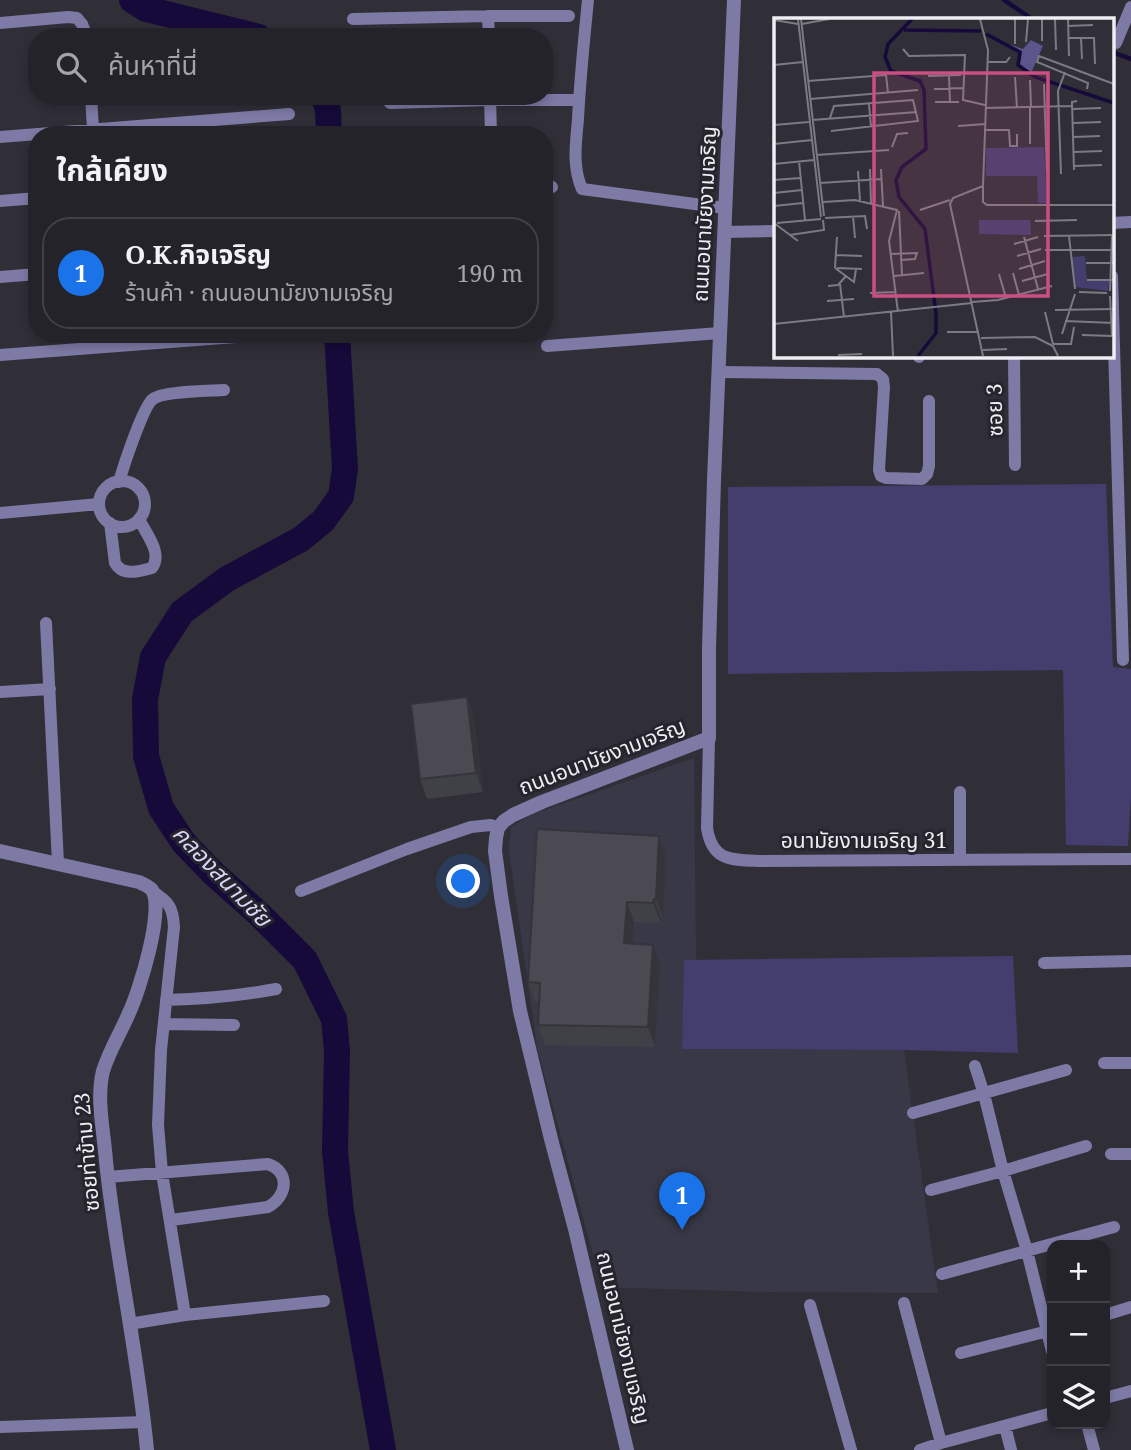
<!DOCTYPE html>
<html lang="th">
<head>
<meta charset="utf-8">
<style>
	body { margin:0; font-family:"Noto Serif","Noto Sans Thai",serif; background:#302f36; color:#f1f3f6 }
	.controls { position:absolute; right:21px; bottom:21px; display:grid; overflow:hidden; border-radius:14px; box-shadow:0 4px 10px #0003 }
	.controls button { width:63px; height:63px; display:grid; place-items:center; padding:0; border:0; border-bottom:2px solid #414047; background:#24232a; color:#f1f3f6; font:35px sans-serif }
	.you { position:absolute; left:464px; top:882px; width:24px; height:24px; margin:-18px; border:5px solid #fff; border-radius:50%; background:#1a73e8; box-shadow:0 0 0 10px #1a73e833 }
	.badge { display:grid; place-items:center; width:46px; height:46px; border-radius:50%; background:#1a73e8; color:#fff; font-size:23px; font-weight:700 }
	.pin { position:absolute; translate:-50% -58px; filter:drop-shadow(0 2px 4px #0008) }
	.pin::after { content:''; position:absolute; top:37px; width:24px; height:21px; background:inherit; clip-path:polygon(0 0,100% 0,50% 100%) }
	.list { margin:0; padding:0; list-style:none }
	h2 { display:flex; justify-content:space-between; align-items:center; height:91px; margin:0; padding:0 28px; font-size:30px }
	h2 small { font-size:23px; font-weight:400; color:#a3a4a8 }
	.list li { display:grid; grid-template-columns:46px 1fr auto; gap:21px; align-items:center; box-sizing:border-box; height:112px; margin:0 14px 14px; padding:0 14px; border:2px solid #414047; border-radius:28px }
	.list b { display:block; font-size:26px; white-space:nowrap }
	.list p { margin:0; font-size:23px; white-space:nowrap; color:#a3a4a8 }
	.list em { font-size:23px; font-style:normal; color:#a3a4a8 }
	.icon { flex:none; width:38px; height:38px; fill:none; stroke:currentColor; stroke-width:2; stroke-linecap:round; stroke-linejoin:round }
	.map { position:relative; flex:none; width:1131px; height:1450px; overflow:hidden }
	.search { position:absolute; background:#24232a; box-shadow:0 4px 10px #0003; left:28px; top:28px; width:525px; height:77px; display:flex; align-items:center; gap:18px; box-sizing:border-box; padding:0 24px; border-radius:28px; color:#a3a4a8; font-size:26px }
	.panel { position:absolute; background:#24232a; box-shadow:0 4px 10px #0003; left:28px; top:126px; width:525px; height:217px; border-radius:28px }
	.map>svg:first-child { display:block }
	.built { fill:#393847 }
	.green { fill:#433e6e }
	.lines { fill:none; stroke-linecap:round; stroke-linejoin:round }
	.stream { stroke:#160a3a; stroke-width:4.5 }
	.river { stroke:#160a3a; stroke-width:26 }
	.minor { stroke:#7d7aa6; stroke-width:12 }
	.tertiary { stroke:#7d7aa6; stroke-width:14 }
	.wall { fill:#404047 }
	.shaded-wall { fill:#34343a }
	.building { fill:#4b4a53; stroke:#34343a; stroke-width:2 }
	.labels { text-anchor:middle; stroke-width:6; stroke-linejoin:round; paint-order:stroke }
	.street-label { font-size:21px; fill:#eeeef4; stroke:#26252d }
	.water-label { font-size:23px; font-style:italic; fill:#d6d5f6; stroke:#26252d }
	.inset-river { fill:none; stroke:#160a3a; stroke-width:3.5 }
	.inset-road { fill:none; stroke:#7c7b83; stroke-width:2 }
	.view { fill:#cd4e81; fill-opacity:0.15; stroke:#cd4e81; stroke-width:3.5 }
	.inset-edge { fill:none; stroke:#eeeef4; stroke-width:3.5 }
</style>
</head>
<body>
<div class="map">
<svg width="1131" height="1450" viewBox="0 0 1131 1450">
	<rect width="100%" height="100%" fill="#302f38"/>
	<path class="built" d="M694,758L696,960H685L682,1049L904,1050L938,1293L763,1292L602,1287L537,1048L509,851L511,827L533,814Z"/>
	<path class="green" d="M1106,484L1113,667L1131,669V796L1128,846L1066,845L1063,670L728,674V487Z
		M1013,956L1018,1053L904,1050L682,1049L684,960Z"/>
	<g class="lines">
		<path class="stream" d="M1004,0L1032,19
			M1112,52L1131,59"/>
		<path class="river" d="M132,0L146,9L259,37
			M324,96L328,111L329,135
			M337,334L345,469L341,496L323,521L301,539L227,579L182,612L153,657L145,699L146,756L161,808L184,843L213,873L258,913L305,960L334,1019L337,1051L335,1151L341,1212L383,1450"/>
		<path class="minor" d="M588,0C584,40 580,79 578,119C576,143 572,166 582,189L725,208
			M488,16L489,37
			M353,19L488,16H569
			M0,23L68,17L77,18L82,24L87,37
			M1116,43L1131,7
			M91,96L93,129
			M490,96L491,135
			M390,103L490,100H579
			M0,137L289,114
			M544,188L552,187
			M0,201L37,198
			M1112,223L1131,222
			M724,232L776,231
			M1112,276L1123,660
			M0,277L37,274
			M547,346L720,333
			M0,355L275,334
			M919,355V357
			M1014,355L1015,465
			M719,372L877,374L883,379L884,387L879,470L881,476L886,478L922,479L927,474L929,466V401
			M99 504a23 23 0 1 1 46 0a23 23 0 1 1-46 0Z
			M119,482C123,468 143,406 153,399C163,391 210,391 224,390
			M0,513L99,504
			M110,523L115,563C123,577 139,571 152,568C163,553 146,534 139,519
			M46,623L58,863
			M0,692L50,689
			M709,738L707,828C712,861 731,860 759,861L1131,859
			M960,792V860
			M152,891C169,902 173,907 174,927L161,1050L158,1125L162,1173L185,1315
			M301,891L407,849L471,827L491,825L498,828
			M1044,963L1131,961
			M166,1000C204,999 239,996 276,989
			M164,1024L234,1025
			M1104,1063H1131
			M975,1066L984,1094L1003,1171L1027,1251L1052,1351
			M913,1113L1066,1070
			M1111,1154H1131
			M108,1177L268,1164C291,1172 287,1197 268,1207L171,1220
			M931,1190L1003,1171L1086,1146
			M942,1274L1114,1227
			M904,1303L941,1443
			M810,1305L851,1450
			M1105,1315L1131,1307
			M129,1324L185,1315L324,1301
			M961,1353L1052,1330
			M1105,1398L1131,1391
			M1087,1424L1094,1450
			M1005,1426L1011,1450
			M0,1427L144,1422
			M920,1450L941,1443L1052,1413"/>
		<path class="tertiary" d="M0,851L139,882C143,884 149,886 152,890C165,909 139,992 129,1013C121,1032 109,1051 103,1071C96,1099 104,1132 106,1161C116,1258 138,1353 147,1450
			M627,1450L575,1229L551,1139L520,1011L501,896L495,851L496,838L498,828L504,821L513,815L542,802L709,738V648L714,480L734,0"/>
	</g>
	<path class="wall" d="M467,697L474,717L483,792L427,799L420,779Z
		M659,836L666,856L663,918H661V923L634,922L632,944L660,965L655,1047L545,1045L538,1025L539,1002H535L528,982Z"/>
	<path class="shaded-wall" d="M467,697L474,717L483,792L476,773Z
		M659,836L666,856L663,918L656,899Z
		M654,899L661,918V923L653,903Z
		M627,902L634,922L631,963L624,943Z
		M653,945L660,965L655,1047L648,1027Z"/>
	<path class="building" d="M467,697L476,773L420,779L411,704Z
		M537,829L659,836L656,899H654L653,903L627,902L624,943L653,945L648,1027L538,1025L540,983L528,982Z"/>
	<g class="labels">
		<g class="street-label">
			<text transform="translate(705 214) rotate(-87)" y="7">ถนนอนามัยงามเจริญ</text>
			<text transform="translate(995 410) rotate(-91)" y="7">ซอย 3</text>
			<text transform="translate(602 757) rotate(-21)" y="7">ถนนอนามัยงามเจริญ</text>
			<text x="864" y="848">อนามัยงามเจริญ 31</text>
			<text transform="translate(87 1152) rotate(-95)" y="7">ซอยท่าข้าม 23</text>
			<text transform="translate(623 1338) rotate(77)" y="7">ถนนอนามัยงามเจริญ</text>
		</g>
		<g class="water-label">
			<text transform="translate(222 876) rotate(46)" y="8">คลองสนามชัย</text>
		</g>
	</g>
	<g transform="translate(774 18)">
		<rect width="340" height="340" fill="#302f38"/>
		<path d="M270,129L273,185H264L263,158H212V130ZM205,202H256L257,217L205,216ZM311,238L313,263H335L334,273L301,269L297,239Z" fill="#433e6e"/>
		<path d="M257,22L269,28L257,55L246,47L248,34L228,24L249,31Z" fill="#5a558b"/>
		<path class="inset-river" d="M138,1L114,26L111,39L117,53L146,63L150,72L152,131L128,149L122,162L125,179L151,211L162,295V315L144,338M130,12L207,13M212,16L246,34L244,47L261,59L340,85"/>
		<path class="inset-road" d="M24,1L47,199M27,1L50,198M206,1L214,32L209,168L179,180L176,186L209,338M241,1V26M268,1V23M281,1L282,32M294,1L295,38M0,2L24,6M28,6L55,1M294,8L319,7M295,20H320L321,46M307,20L308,41M252,24L254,1M129,31L135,38L191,37L189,82L211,87M214,44H232L236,39M0,47L29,44M154,58L187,57M175,58L176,84M241,59L243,90M256,62L257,89M34,63L112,57L114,75M270,66L273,156M160,71L189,70M313,71L314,65L263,44L265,38L340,66M36,81L144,72M161,84H185M95,86L97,109M211,90L299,88M256,90V126M299,91L327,90M56,100L60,88L139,82L144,103L57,113M38,102L143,94M299,105L327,104M0,107L35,104M184,108L211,106M210,112H235L236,128H243V116M300,119L326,118M0,126L38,122M118,129L123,116L134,115M300,134L328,133M42,137L115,132M25,143L31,202M0,146L40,142M300,148L328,147M96,151L97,185M107,151L109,188M300,152L298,84L303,83M84,153L86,183M287,156L284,73L291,54M0,162L26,160M46,165L108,161M209,168V184L213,187H340M0,175L28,172M49,184L81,182L123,192L115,223L124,294M0,188L29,185M146,192L176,182M125,193L128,257M79,198L81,220M51,200L91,198L93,211M261,203L303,202M0,205L24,223M3,205L47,201M16,217L50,212L49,202M270,218L340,217M295,218L301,271M250,219L264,271M240,226L264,219M271,232H340M116,236L143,235L141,241L126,242M62,237L88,238M243,238L267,231M312,245H340M61,250L80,264L82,251M61,250L63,219M63,250L88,251M245,251L271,243M239,255L245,277M225,256L232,280M120,258L150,255M313,262H340M248,263L274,256M66,266L70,299M54,268L64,267L72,258M336,273L338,217M305,274L333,275M96,275L122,274M336,278L338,318M53,283L80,281M198,284L224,282L278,268M281,292L340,291M117,294L119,338M271,294L279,326M291,303L340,305M0,306L198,285M173,314H205M288,316L301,276M308,317L338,318M207,320L261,319L279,328L284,338M279,326H297L300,309M209,332L233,331M64,337L88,336"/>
		<path class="view" d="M100,55H274V278H100Z"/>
		<rect width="340" height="340" class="inset-edge"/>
	</g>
</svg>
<div class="controls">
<button>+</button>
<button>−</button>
<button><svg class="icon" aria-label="layers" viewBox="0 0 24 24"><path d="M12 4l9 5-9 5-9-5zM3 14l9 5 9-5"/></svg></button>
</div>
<div class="you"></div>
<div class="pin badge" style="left:682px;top:1230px">1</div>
<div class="search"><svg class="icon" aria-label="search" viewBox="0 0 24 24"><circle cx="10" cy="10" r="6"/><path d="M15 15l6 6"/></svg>ค้นหาที่นี่</div>
<section class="panel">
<h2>ใกล้เคียง<small></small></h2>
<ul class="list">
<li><span class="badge">1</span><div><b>O.K.กิจเจริญ</b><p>ร้านค้า · ถนนอนามัยงามเจริญ</p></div><em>190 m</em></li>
</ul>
</section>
</div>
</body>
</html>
